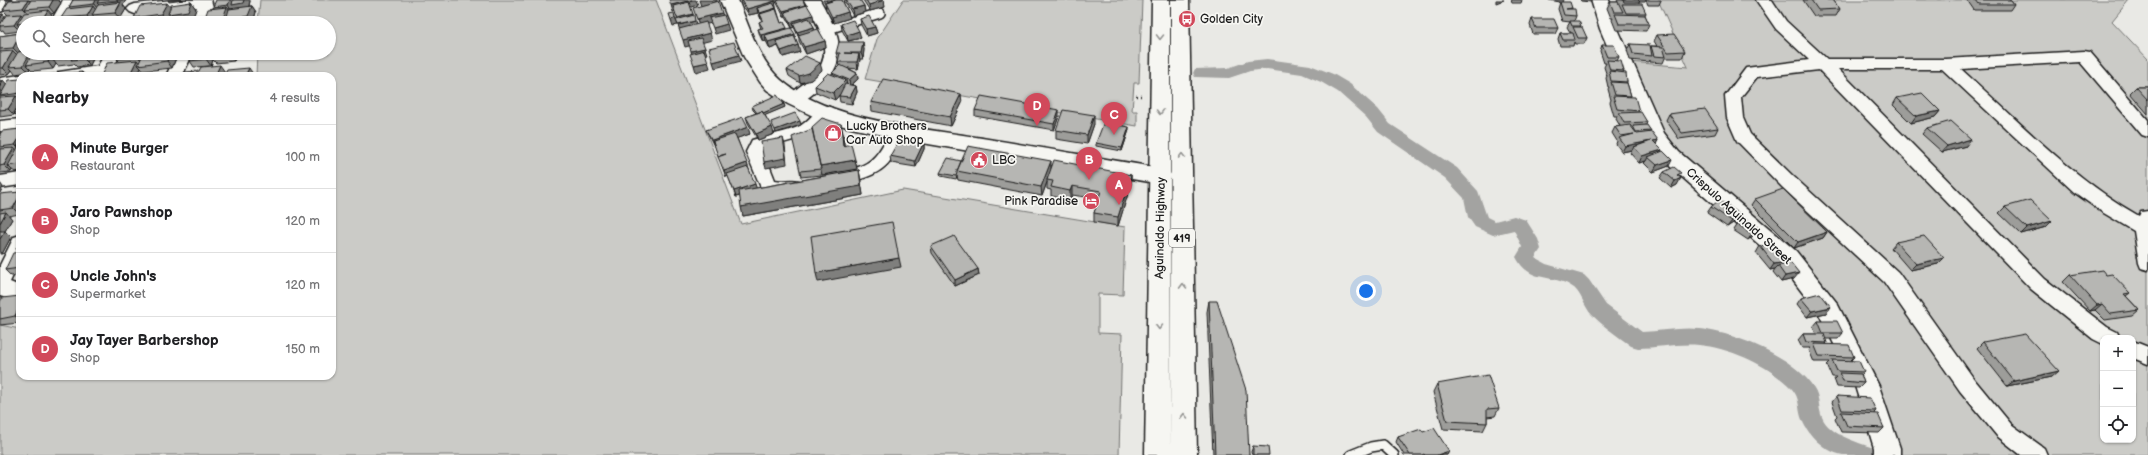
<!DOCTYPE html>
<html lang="en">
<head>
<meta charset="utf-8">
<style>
	body { margin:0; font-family:"Balsamiq Sans",sans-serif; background:#f2f2f2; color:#202124 }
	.controls { position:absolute; right:12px; bottom:12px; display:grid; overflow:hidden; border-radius:8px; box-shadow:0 1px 3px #0004 }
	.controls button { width:36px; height:36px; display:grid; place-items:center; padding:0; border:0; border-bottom:1px solid #e0e0e0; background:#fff; color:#202124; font:20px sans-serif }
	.you { position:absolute; left:1366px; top:291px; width:14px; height:14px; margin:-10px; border:3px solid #fff; border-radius:50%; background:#1a73e8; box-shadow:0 0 0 6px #1a73e833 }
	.badge { display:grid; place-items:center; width:26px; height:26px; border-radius:50%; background:#d1495b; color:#fff; font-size:13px; font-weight:700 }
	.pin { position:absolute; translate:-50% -33px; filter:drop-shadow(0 1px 2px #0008) }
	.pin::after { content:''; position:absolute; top:21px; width:14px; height:12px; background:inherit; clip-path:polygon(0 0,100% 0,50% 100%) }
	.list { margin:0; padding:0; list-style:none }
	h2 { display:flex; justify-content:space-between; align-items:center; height:52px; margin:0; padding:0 16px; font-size:17px }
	h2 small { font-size:13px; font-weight:400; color:#757577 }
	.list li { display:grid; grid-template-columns:26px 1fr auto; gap:12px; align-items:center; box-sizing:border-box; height:64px; padding:0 16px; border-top:1px solid #e0e0e0 }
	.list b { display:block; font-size:15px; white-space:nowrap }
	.list p { margin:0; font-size:13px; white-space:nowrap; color:#757577 }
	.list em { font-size:13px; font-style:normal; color:#757577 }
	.icon { flex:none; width:22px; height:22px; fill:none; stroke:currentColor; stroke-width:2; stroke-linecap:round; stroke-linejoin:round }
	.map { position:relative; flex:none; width:2148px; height:455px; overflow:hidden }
	.search { position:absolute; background:#fff; box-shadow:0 1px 3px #0004; left:16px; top:16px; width:320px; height:44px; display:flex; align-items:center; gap:10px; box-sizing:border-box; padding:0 14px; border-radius:22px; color:#757577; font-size:15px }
	.panel { position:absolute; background:#fff; box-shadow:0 1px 3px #0004; left:16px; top:72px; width:320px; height:308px; border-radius:12px }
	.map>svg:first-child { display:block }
	.green { fill:#cbcbc7; stroke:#747472; fill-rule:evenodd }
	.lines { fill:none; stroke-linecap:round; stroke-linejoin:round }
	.canal { fill:#a3a3a1; fill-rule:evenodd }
	.lane-casing { stroke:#1c1c1c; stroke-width:12 }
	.street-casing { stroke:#1c1c1c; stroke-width:3 }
	.secondary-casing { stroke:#1c1c1c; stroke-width:3 }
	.highway-casing { stroke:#1c1c1c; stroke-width:3 }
	.path { stroke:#1c1c1c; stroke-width:2.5; stroke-dasharray:1 3; stroke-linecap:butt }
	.lane { stroke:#f6f6f2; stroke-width:9 }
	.street { fill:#f6f6f2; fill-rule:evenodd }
	.secondary { fill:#f6f6f2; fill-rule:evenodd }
	.highway { fill:#f6f6f2; fill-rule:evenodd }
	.wall { fill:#9d9d9a; stroke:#1c1c1c }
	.shaded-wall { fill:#7f7f7d; stroke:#1c1c1c }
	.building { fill:#b6b6b3; stroke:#1c1c1c }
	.oneway { stroke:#949492 }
	.labels { text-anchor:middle; stroke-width:3.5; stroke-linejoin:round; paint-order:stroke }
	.shield { fill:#f6f6f2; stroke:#5d5d5c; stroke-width:1 }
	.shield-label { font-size:11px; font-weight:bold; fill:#1c1c1c }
	.poi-label { font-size:12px; fill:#1c1c1c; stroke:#f6f6f2; text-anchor:start }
	.street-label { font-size:12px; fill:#1c1c1c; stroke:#f6f6f2 }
</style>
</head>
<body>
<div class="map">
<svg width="2148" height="455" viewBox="0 0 2148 455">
	<rect width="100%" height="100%" fill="#e9e9e5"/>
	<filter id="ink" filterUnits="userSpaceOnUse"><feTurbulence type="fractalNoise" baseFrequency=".025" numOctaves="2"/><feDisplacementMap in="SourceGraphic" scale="8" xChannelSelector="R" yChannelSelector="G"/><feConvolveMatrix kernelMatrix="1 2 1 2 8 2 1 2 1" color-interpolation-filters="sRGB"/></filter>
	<g filter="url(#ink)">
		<path class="green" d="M260,0H656L741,224L903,190L1125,227L1123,295L1098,294V333L1122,334L1119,455H0V325L20,329V376H332V76H256L257,53H329V23H258Z
			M903,0H1142L1139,83H1134L1132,111H1137V126L865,79L877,39Z
			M1658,0H2129L2112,21L2148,59V455H1900L1859,354L1834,306L1663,139L1629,62L1688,67ZM2103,338H2133V440H2103Z"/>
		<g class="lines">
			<path class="canal" d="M1267,59L1310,65L1333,74L1350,84L1378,109L1390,124L1457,168L1478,191L1487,217L1495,221L1514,216L1526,220L1538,239L1541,249L1535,258L1546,264L1584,275L1589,280L1606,305L1642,332C1661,331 1681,327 1700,329C1735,333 1795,357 1814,388C1820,397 1818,408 1822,417C1829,435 1858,442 1873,448L1876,455C1866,455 1853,455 1843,455C1825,452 1807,435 1801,417C1798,407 1800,398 1792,389C1770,366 1731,348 1699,345C1679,343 1658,348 1638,348L1631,346C1618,336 1604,327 1592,315C1584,307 1581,291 1571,286C1550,273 1530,284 1516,257L1522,247L1514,230L1493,235L1475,227L1468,217L1464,198L1445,178L1378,132L1366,117L1338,92L1321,82L1302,74L1267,69L1250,71L1229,78L1195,77L1193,73L1195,69L1228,68L1248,61Z"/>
			<defs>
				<path id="lane" d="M828,29L880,13
					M1351,455L1371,447L1383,445L1394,455"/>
				<path id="street" d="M0,0H12L5,10L0,12Z
					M63,0H79L66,23H50Z
					M172,0H211L213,7L206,23H190L197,7L135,14L130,12L127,9L130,6L135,4Z
					M804,0H820C841,37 852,61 814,93C806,99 801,106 790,103L788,99C793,89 805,84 813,76C837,53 817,23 804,0Z
					M1756,0H1772L1786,21L1827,59H1946L2084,51L2090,52L2148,120V137L2142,135L2080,62L1961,69C2018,120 2072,178 2139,216L2141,212L2148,211V270L2141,268L2139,263L2134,231L2102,212L2074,192L1942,69H1838L2045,279L2107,327L2117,332L2120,338H2103V344L2093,339L2031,289L1819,70L1757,77L1741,97L1743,118L1750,134L1794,177L1898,272L1974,379L2011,424L2044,448L2047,455H2021L1997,436L1960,391L1884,282L1782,187L1737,141L1727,118L1725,96L1746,68L1809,60L1776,29Z
					M105,53H121L109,76H57L59,72L98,66Z
					M177,53H193L182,76H166Z
					M20,75L22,76H20V87L0,90V78Z
					M826,106L832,108L834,112C818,139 792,139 765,148L764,152L775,180C783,182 791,179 799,181L802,186L799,191L781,195L762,190L746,152L752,140C767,135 784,133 798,127C809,122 815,109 826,106Z
					M20,119V131L0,133V121Z
					M899,124L905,126L907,130C892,160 889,172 854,181C846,183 838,185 830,183L827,178L830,173C841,170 853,170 863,165C879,158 885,140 893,126Z
					M20,173V185L0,188V176Z
					M20,235V261L10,282L20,286V302L0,296V265L14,237Z
					M2133,341L2148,347V364L2133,358Z"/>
				<path id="secondary" d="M720,0H738C749,26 759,61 781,80C829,122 926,128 988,139C1046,148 1103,159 1161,168L1168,170L1172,176L1168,182L1161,184L905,140L847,127L813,116L788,104L767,90L760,82L744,57Z
					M1591,0H1609L1618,29L1664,133L1679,152L1796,251L1837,303L1879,386L1900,448V455H1874V448L1855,386L1820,316L1780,263L1665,162L1648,141L1600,29Z"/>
				<path id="highway" d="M1152,0H1170L1171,455H1145Z
					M1171,0H1189L1197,455H1171Z"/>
			</defs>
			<use href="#lane" class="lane-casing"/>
			<use href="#street" class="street-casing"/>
			<use href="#secondary" class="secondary-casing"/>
			<use href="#highway" class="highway-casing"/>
			<path class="path" d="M1136,96H1142"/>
			<use href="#lane" class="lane"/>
			<use href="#street" class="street"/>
			<use href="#secondary" class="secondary"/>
			<use href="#highway" class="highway"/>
		</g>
		<path class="wall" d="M5,0H58L61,3L54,13L51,14L53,16L49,23H23V30L21,29L20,31L5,33L3,30L0,31V15L3,14L5,17L8,15L3,10L7,3Z
			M73,0H126L123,5L126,9L120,19L97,22L95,19L93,22L83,23H65L61,18L70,8L69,7Z
			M741,0H774L776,7L781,23L787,29L796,41L798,45L800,52L783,57L778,46L770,49L766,41L763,42L760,36L758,29H761L759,22L762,21L758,13L749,15L742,4Z
			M775,0H803L814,21L811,22L814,27V30L825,41L826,47L806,54L799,41V38L794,27L792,28L786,17H784L778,5Z
			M823,0H842L848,12L850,18L834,23L826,10L825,3Z
			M844,0H860L864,6L865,12L853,16L846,3H845Z
			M863,0H884L885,7L870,11Z
			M1511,0H1522L1521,3H1512Z
			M1549,0H1563L1562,2L1572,8V9L1576,16L1574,21L1581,26L1580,27L1587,38L1584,44H1575L1574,42L1573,46H1560L1558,39L1560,33H1571V32H1570L1567,27L1570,22L1562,21L1558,9L1560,2Z
			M1580,0H1591V2L1581,1Z
			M1617,0H1646L1645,2H1639V4L1646,13L1645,15L1649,24L1646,31L1616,30L1612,20L1613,18H1611L1607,8L1610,2H1618Z
			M1646,0H1661L1659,5H1648Z
			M1803,0H1833L1840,9L1836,16H1814Z
			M1967,0H2011L2014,4L2010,10H1974Z
			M250,1L249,6H252L256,12L253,23H203L214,9L213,7Z
			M191,2L196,9L193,17L185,18L187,21L158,22L159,23H135L136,20L134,18Z
			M860,19L875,27L877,33L867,36L861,25Z
			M1532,19L1558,28L1555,34H1533L1530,25Z
			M841,24L861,38L848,41L842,30Z
			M21,33L23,36V53H96L90,65L77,67L74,64L58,66L56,64L53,69L32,71L30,69L29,72L15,74L12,70L9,74L0,75V36Z
			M1657,35L1685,51L1682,58H1665L1663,63L1650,62V60L1649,62L1630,60L1627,50L1630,44L1650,48L1651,46H1657L1654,41Z
			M1602,45L1619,57L1617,61L1624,71L1623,73L1627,82V83L1631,96L1630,97L1639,111V112L1647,122L1646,125L1651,131L1650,132L1658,140L1656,144L1661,152L1669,166L1653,172L1644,163L1646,161L1639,163L1630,153L1632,150L1622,152L1616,144L1617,141L1612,133L1615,127L1620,126L1616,119L1617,116H1614L1610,102L1611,100L1608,89L1609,87H1608L1606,78L1607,76L1604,67L1606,63H1604L1600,51Z
			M864,49L863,59H860L858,69L848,68L857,73L858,79L852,85L856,86L857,92L852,104L840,102L839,96L840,94L835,100L816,92L815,86L832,74V73L839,66L838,62V59L836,53Z
			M120,53H148L147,54L152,53H176V54H173L176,58L172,68L143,71L141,68L137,76H101L120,62L117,59Z
			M193,53H238L234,61L216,63L213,60L211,66L194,67L190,61Z
			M787,70H822L811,80L800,83L789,76Z
			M20,79V119L15,114L14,115L0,117V81L7,84Z
			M2136,87H2148V114L2130,93Z
			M1897,98L1940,111L1935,117L1911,123L1893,105Z
			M871,102L962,103L951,126L872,111Z
			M752,106L785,107L765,115L774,134L758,140L748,123L746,117L756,113L753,110Z
			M975,110L1059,116L1054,130L975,116Z
			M1669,114L1718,128L1715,134L1679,139L1666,120Z
			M1094,124L1087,144L1056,139V130Z
			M1927,128L1966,146L1942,152L1922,134Z
			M20,129V171L15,172L12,170L11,172L0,173V131L1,132Z
			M706,130L750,134L737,138L756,188L859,170L863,195L743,216L740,196L736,197L728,176L726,177L715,146H714Z
			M1129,130L1122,151L1096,146V143Z
			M843,133L844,145L855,160L857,169L822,175L801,177L800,171Z
			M924,142V149L916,167L891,163L890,156Z
			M961,161L1131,175V184L1118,226L1094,222V213L1099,199L1072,195L1070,200L1051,196V190L1047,189V182L1042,196L958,180L957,176L956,179L941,176L940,173Z
			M1664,172L1679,177L1677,185L1671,188L1660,178Z
			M0,194L19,214L9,216L12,219L5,231L11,237L2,254H0Z
			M1755,199L1827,232L1823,238L1794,248L1751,205Z
			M1711,207L1740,214L1736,221L1727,227L1707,213Z
			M2005,207L2052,221L2046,227L2021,234L1999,213Z
			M1737,224L1755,234L1748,240L1733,230Z
			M1896,242L1944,258L1938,264L1910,270L1891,248Z
			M20,243V275L11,276L5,270L20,253L16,249Z
			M931,246L978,269L979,275L955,286L932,253Z
			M1760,246L1786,265L1794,279L1781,282L1773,272L1775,269L1770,270L1756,253Z
			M2070,275H2106L2130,293L2126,296L2139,310L2132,316L2105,320L2095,310L2090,311L2063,282Z
			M20,296V323L0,325V302Z
			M1801,298L1826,313L1807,317L1797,304Z
			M1209,301L1249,455H1213L1207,312Z
			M1818,321L1843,333L1838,339H1825L1827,343L1826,344L1854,357L1851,360L1864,372L1861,375L1864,383L1859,388L1837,387L1834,379L1836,377H1832L1827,365L1830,362H1814L1809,350L1811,348H1802L1798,340L1803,334H1816L1813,327Z
			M1983,342L2052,377L2007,386L1977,348Z
			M1437,384L1499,408L1495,416L1487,417V423L1483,431L1443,429L1433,392Z
			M1837,396L1876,411L1874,413L1884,428L1879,433L1841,432L1835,418L1837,416L1832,402Z
			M1423,432L1449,451L1447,455H1404L1396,442L1398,437Z
			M1253,446L1269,455H1252L1251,452Z"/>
		<path class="shaded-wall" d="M28,0H29L34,6L25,9L29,14L23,8Z
			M53,0H58L61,3L54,13L49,7Z
			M96,0H105L97,3L101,7L99,11L94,4Z
			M117,0H126L123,5L126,9L120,19L115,13L120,5L117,1Z
			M168,0H184L169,2Z
			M230,0H250V1L248,10L232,12L228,5Z
			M692,0H696L698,5L673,12L671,5Z
			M699,0H717V2L701,6Z
			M832,0H842L843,3L828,8L827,2Z
			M884,0L885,7L870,11L869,5Z
			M1496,0H1504L1496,3Z
			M775,1L776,7L759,12L757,8L758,13L749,15L747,9Z
			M191,2L196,9L193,17L185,18L187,21L186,23H178L173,20L169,15L166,21L161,14L167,3L172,9Z
			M805,5L807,11L785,12L786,17H784L783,11Z
			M93,6L98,13L92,15L95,19L93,22L87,16Z
			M252,6L256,12L253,23H208L227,7L232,13Z
			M864,6L865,12L853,16L852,9Z
			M776,8L778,15L760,14L761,19L760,13Z
			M48,10L53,16L49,23H42L41,21Z
			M848,12L850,18L834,23L832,17Z
			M722,13L724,20L699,26L697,19Z
			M3,14L8,21L0,26V19Z
			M21,14L26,20L17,24L21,29L20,31L14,25Z
			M693,14L695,21L679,25L677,18Z
			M813,15L814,21L795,27L793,23L794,27L792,28L790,22Z
			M155,18L159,23H152Z
			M675,18L678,25L673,26L671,20Z
			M695,21L697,27L680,31L678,25Z
			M727,24L729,30L715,34L713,28Z
			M814,27L815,33L798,35L799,38L797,32Z
			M875,27L877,33L867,36L866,29Z
			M787,28L788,34L765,35L766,41L763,42L761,35Z
			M859,31L861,38L848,41L847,35Z
			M21,33L23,36V53L21,50L19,54L13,48Z
			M710,33L712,40L685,47L683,40Z
			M795,34L796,41H776L778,46L770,49L768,42Z
			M825,41L826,47L806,54L804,47Z
			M863,42L864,49L863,59L861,53Z
			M798,45L800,52L783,57L781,51Z
			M705,48L707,54L693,58L691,51Z
			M13,51L19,57L9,67L12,70L9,74L3,68Z
			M23,53H46L26,65L30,69L29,72L23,66Z
			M53,53H62L53,60L56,64L53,69L48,62Z
			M87,53H96L90,65L84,59Z
			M140,53H148L143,63L138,56Z
			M171,53H173L176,58L172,68L167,61Z
			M209,53H216L211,57L213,60L211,66L206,59Z
			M230,53H238L234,61L229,55Z
			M859,54L860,60L858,69L857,62Z
			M739,55L741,61L715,68L713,62Z
			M137,60L140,64L138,65L141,68L137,76H132L130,74Z
			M708,62L710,68L696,72L694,65Z
			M820,63L822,70L811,80L800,83L799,76Z
			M220,65L225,72L223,76H215Z
			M249,68L253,74L252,76H245Z
			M82,72L86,76H80Z
			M857,73L858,79L850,86L849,80Z
			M3,80L9,87L0,96V86Z
			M846,80L847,86L835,100L833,93Z
			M856,86L857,92L852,104L850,97Z
			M961,94L962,103L951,126L950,117Z
			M16,96L20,100V105L14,113L15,114L14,115L8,109Z
			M784,104L785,107L759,118L758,115Z
			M1059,110V116L1054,130V124Z
			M1940,111L1935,117L1911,123L1916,116Z
			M1094,115V124L1087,144V135Z
			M800,121L801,125L776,133L775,130Z
			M841,124L843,133L845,155L843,146Z
			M748,127L750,134L714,146L712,140Z
			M772,127L774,134L758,140L756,134Z
			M1129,127V130L1122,151V148Z
			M20,137V145L17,146L20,149V150L15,145Z
			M783,138L785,145L787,164L766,168L764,162Z
			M1971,139L1966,146L1942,152L1947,146Z
			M1658,140L1655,146L1653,141Z
			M1651,141L1634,147L1632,150L1622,152L1625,146Z
			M924,142V149L916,167L915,161Z
			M14,148L20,153L8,166L12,170L11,172L4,165Z
			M1662,150L1659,157H1648L1646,161L1639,163L1642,156Z
			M855,160L857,169L822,175L820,166Z
			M1672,160L1669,166L1653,172L1657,165Z
			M1051,161V170L1047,180V182L1042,196L1041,187Z
			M747,163L749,170L726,177L724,171Z
			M859,170L863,195L743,216L741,207Z
			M1131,175V184L1118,226V217Z
			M1681,178L1677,185L1671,188L1675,181Z
			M0,183L3,187L0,193Z
			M755,184L757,190L736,197L734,191Z
			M1072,186V195L1070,200V191Z
			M20,195V213L19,214L13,208Z
			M6,212L12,219L5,231L11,237L2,254L0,251V239L3,233L0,230V223Z
			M1740,214L1736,221L1727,227L1732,221Z
			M2052,221L2046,227L2021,234L2027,228Z
			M1759,228L1755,234L1748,240L1752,234Z
			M1827,232L1823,238L1794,248L1798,242Z
			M899,258L901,267L818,282L816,273Z
			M1944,258L1938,264L1910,270L1916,264Z
			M1788,262L1783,268L1778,266L1775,269L1770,270L1774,264Z
			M978,269L979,275L955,286V280Z
			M1799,273L1794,279L1781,282L1785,276Z
			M2102,304L2095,310L2090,311L2097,305Z
			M20,305V321L15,316Z
			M1831,307L1826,313L1807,317L1812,311Z
			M2059,371L2052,377L2007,386L2014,381Z
			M1449,451L1447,455H1437Z"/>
		<path class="building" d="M21,0H28L23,8L3,10L9,1Z
			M31,0H53L49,7L25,9Z
			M73,0H96L94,4L69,7Z
			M99,0H117V1L97,3Z
			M216,0H230L228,5L213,7Z
			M233,0H244L243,3L232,5Z
			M669,0H692L671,5Z
			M742,0H774L775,1L747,9Z
			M780,0H803L805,5L783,11L777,1Z
			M826,0H832L827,2Z
			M836,0H842L848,12L832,17L825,3Z
			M846,0H860L864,6L852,9Z
			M866,0H884L869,5Z
			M1623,0H1638L1640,2H1624Z
			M1811,0H1833L1840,9L1818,10Z
			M1976,0H2011L2014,4H1979Z
			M718,1L722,13L697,19L693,8Z
			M121,2L115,13L92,15L98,5Z
			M191,2L188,11L168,14L171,5Z
			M689,2L693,14L677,18L673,6Z
			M1560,2H1570L1572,8L1566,9H1575L1576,16L1564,15Z
			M1610,2H1618L1623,12H1614Z
			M167,3L161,14L134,18L140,6Z
			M773,3L776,8L760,13L757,8Z
			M1622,4H1642L1646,13H1626Z
			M807,5L813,15L790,22L785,12Z
			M93,6L87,16L61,18L67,9Z
			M252,6L248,16L226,20L229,9Z
			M227,7L222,21L203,23L208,9Z
			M776,9L781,23L784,22L787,28L761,35L758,29L763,28L759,22L763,20L760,14Z
			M48,10L41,21L17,24L24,13Z
			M674,13L675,18L671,20L669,14Z
			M3,14L0,19V15Z
			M21,14L14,25L0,26V25L6,15Z
			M1615,14L1645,15L1649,24H1619Z
			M182,15L178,23H159L162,17Z
			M694,15L695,21L678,25L676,20Z
			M724,15L727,24L713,28L709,18Z
			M869,16L875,27L866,29L860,19Z
			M155,18L152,23H135L136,20Z
			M809,18L814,27L797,32L793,23Z
			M1532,19H1554L1558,28H1536Z
			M853,20L859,31L847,35L841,24Z
			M1570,21H1579L1581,26H1572Z
			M706,22L710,33L683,40L679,29Z
			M1573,27H1582L1587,38H1578Z
			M791,28L795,34L768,42L765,35Z
			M818,29L825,41L804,47L798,35Z
			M21,33L13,48L0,49V36Z
			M1560,33H1573L1575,40H1563Z
			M1674,34L1685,51L1668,52L1657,35Z
			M794,36L798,45L781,51L776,41Z
			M701,38L705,48L691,51L688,41Z
			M734,42L739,55L713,62L709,48Z
			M839,42H863L861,53H844L859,54L857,62H838L840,53H836Z
			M23,44V49H20Z
			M1630,44L1650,45L1652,56L1633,54Z
			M1602,45H1614L1619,57H1607Z
			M1651,46L1663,47L1666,57L1654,56Z
			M704,50L708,62L694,65L690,54Z
			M13,51L3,68H0V52Z
			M23,51V53H30L23,66L9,67L18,52Z
			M33,53H53L48,62L26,65Z
			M56,53H74L71,57L53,60Z
			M75,53H87L84,59L71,60Z
			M120,53H140L138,56L117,59Z
			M156,53H171L167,61L138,65L143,54Z
			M193,53H209L206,59L190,61Z
			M213,53H230L229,55L211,57Z
			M805,56L820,63L809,73L799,76L787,70Z
			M137,60L130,74L109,76H101L107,63Z
			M1607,60L1621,61L1624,71L1610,70Z
			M220,65L215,76H183L185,72L199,71L201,67Z
			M840,65L857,73L849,80L832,73Z
			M249,68L245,76H224L227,70Z
			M1609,71L1626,73L1627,82L1611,81Z
			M82,72L80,76H55L56,74Z
			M828,73L846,80L833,93L815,86Z
			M55,74L54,76H34Z
			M20,79V93L0,96L9,80Z
			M883,79L961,94L950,117L871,102Z
			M3,80L0,86V81Z
			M1611,82L1627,83L1631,96L1615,95Z
			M845,84L856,86L850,97L839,96Z
			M2136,87H2148V100Z
			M1922,93L1940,111L1916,116L1897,98Z
			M777,95L784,104L763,113L762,111L757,113L752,106Z
			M16,96L8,109L0,110V97Z
			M981,96L1059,110L1054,124L975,110Z
			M1613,96L1635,97L1639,111L1617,109Z
			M20,102V112L14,113Z
			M1705,109L1718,128L1682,133L1669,114Z
			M1063,110L1094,115L1087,135L1056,130Z
			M762,111L772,127L756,134L746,117Z
			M1641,112L1647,122L1624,123L1619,113Z
			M795,113L800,121L775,130L771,122Z
			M743,117L748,127L712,140L706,130Z
			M822,118L841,124L843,146L851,144L855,160L820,166L812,127Z
			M1951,121L1971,139L1947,146L1927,128Z
			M1104,122L1129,127L1122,148L1096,143Z
			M1630,125L1637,134L1652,132L1658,140L1653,141L1662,150L1642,156L1634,147L1651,141L1625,146L1619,138L1634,134L1621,136L1615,127Z
			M1647,125L1651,131L1636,132L1633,126Z
			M20,129V137L15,145L0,147V134L2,131Z
			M812,129L821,169L800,171L792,137Z
			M735,134L747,163L724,171L718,157L726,154L718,156L713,141Z
			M783,138L786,158L764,162L761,142Z
			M20,140V145L17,146Z
			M909,140L924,142L915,161L890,156L898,142Z
			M968,146L1051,161L1041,187L957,171Z
			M18,147H20V164L8,166Z
			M14,148L4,165L0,166V149Z
			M1663,151L1672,160L1657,165L1648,157Z
			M948,158L961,161L957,171V173L956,176L940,173Z
			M1054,160L1131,175L1118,217L1094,213L1101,191L1072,186L1070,191L1051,187L1053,181L1047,180Z
			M748,167L755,184L734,191L727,174Z
			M1674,167L1681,173L1677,175L1681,178L1675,181L1664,172Z
			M859,170L861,186L741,207L739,191Z
			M1783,189L1827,232L1798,242L1755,199Z
			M20,192V195L13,208L0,210V194Z
			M1719,200L1740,214L1732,221L1711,207Z
			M2030,200L2052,221L2027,228L2005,207Z
			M6,212L0,223V213Z
			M1744,218L1759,228L1752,234L1737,224Z
			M892,222L899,258L816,273L811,236Z
			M0,231H5L0,239Z
			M954,236L978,269L955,280L931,246Z
			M1924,236L1944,258L1916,264L1896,242Z
			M20,243V249H16Z
			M1773,244L1788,262L1774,264L1760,246Z
			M20,252V268L5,270L13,253Z
			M1791,263L1799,273L1785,276L1778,266Z
			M2102,270L2106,275L2112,274L2130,293L2124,294L2139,310L2111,314L2102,304L2097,305L2070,275Z
			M20,275V281H17Z
			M1820,293L1831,307L1812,311L1801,298Z
			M20,296V305L15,316L0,319V302L2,298Z
			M1209,301H1217L1246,390L1249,455H1215Z
			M1818,321H1837L1843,333H1823Z
			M1803,334H1824L1827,343L1806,342Z
			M2025,334L2059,371L2014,381L1983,342Z
			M1814,344L1849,345L1854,357L1819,356Z
			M1832,360L1859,361L1864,372L1837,371Z
			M1839,373L1861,374L1864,383L1843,381Z
			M1488,375L1499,408L1487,409V423L1447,421L1437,384Z
			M1837,396L1870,398L1876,411L1842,410Z
			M1841,412L1878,414L1884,428L1847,426Z
			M1434,428L1449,451L1437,455H1425L1424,454L1422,455H1410L1398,437L1421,429L1423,432Z
			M1253,446L1268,447L1269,455H1253Z"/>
		<defs><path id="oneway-chevron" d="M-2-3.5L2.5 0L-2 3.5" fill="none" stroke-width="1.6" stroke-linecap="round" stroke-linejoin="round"/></defs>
		<g class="oneway">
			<use href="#oneway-chevron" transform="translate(1160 37) rotate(91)"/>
			<use href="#oneway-chevron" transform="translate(1160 112) rotate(90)"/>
			<use href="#oneway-chevron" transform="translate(1182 156) rotate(-91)"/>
			<use href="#oneway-chevron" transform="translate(1183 286) rotate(-91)"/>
			<use href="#oneway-chevron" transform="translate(1159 327) rotate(91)"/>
			<use href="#oneway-chevron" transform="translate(1184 416) rotate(-91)"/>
		</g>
	</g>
	<defs>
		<symbol id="bus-disc" viewBox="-11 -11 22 22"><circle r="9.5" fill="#d1495b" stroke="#f6f6f2"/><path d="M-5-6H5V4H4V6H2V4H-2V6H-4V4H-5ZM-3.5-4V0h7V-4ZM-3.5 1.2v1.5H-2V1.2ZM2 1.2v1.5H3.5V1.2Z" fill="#fff"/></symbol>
		<symbol id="shop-disc" viewBox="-11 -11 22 22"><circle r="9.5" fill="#d1495b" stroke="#f6f6f2"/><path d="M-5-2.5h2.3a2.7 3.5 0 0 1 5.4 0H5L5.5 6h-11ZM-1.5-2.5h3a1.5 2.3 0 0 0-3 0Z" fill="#fff"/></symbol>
		<symbol id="civic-disc" viewBox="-11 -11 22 22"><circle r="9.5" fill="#d1495b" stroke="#f6f6f2"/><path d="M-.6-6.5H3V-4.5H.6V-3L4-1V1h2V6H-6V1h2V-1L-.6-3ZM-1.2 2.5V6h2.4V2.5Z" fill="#fff"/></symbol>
		<symbol id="hotel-disc" viewBox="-11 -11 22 22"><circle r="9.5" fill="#d1495b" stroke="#f6f6f2"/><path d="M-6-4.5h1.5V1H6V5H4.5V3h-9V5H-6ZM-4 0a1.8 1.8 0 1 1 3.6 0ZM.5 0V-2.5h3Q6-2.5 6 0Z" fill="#fff"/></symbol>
	</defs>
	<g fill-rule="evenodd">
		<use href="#bus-disc" x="1177" y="9" width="20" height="20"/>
		<use href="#shop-disc" x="823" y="123" width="20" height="20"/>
		<use href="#civic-disc" x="969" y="150" width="20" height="20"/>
		<use href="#hotel-disc" x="1081" y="191" width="20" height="20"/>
	</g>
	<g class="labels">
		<rect class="shield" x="1169" y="229" width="26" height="18" rx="3"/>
		<g class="shield-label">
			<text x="1182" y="242">419</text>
		</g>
		<g class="poi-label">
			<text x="1200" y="23">Golden City</text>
			<text x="846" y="130">Lucky Brothers<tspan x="846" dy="14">Car Auto Shop</tspan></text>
			<text x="992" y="164">LBC</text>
			<text x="1078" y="205" text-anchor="end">Pink Paradise</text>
		</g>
		<g class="street-label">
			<text transform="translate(1739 216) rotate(42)" y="4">Crispulo Aguinaldo Street</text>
			<text transform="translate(1160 228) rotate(-89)" y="4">Aguinaldo Highway</text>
		</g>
	</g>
</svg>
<div class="controls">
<button>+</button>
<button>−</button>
<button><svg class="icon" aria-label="locate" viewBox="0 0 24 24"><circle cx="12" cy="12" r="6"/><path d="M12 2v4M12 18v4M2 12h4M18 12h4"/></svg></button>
</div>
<div class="you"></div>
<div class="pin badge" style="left:1119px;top:205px">A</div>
<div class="pin badge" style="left:1089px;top:180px">B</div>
<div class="pin badge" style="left:1114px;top:135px">C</div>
<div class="pin badge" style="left:1037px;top:126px">D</div>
<div class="search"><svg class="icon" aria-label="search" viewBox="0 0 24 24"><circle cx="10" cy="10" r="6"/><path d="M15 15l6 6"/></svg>Search here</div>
<section class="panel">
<h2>Nearby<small>4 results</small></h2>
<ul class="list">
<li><span class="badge">A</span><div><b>Minute Burger</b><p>Restaurant</p></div><em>100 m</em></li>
<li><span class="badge">B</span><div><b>Jaro Pawnshop</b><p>Shop</p></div><em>120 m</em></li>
<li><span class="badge">C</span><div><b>Uncle John's</b><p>Supermarket</p></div><em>120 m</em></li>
<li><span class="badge">D</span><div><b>Jay Tayer Barbershop</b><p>Shop</p></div><em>150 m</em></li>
</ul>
</section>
</div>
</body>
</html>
